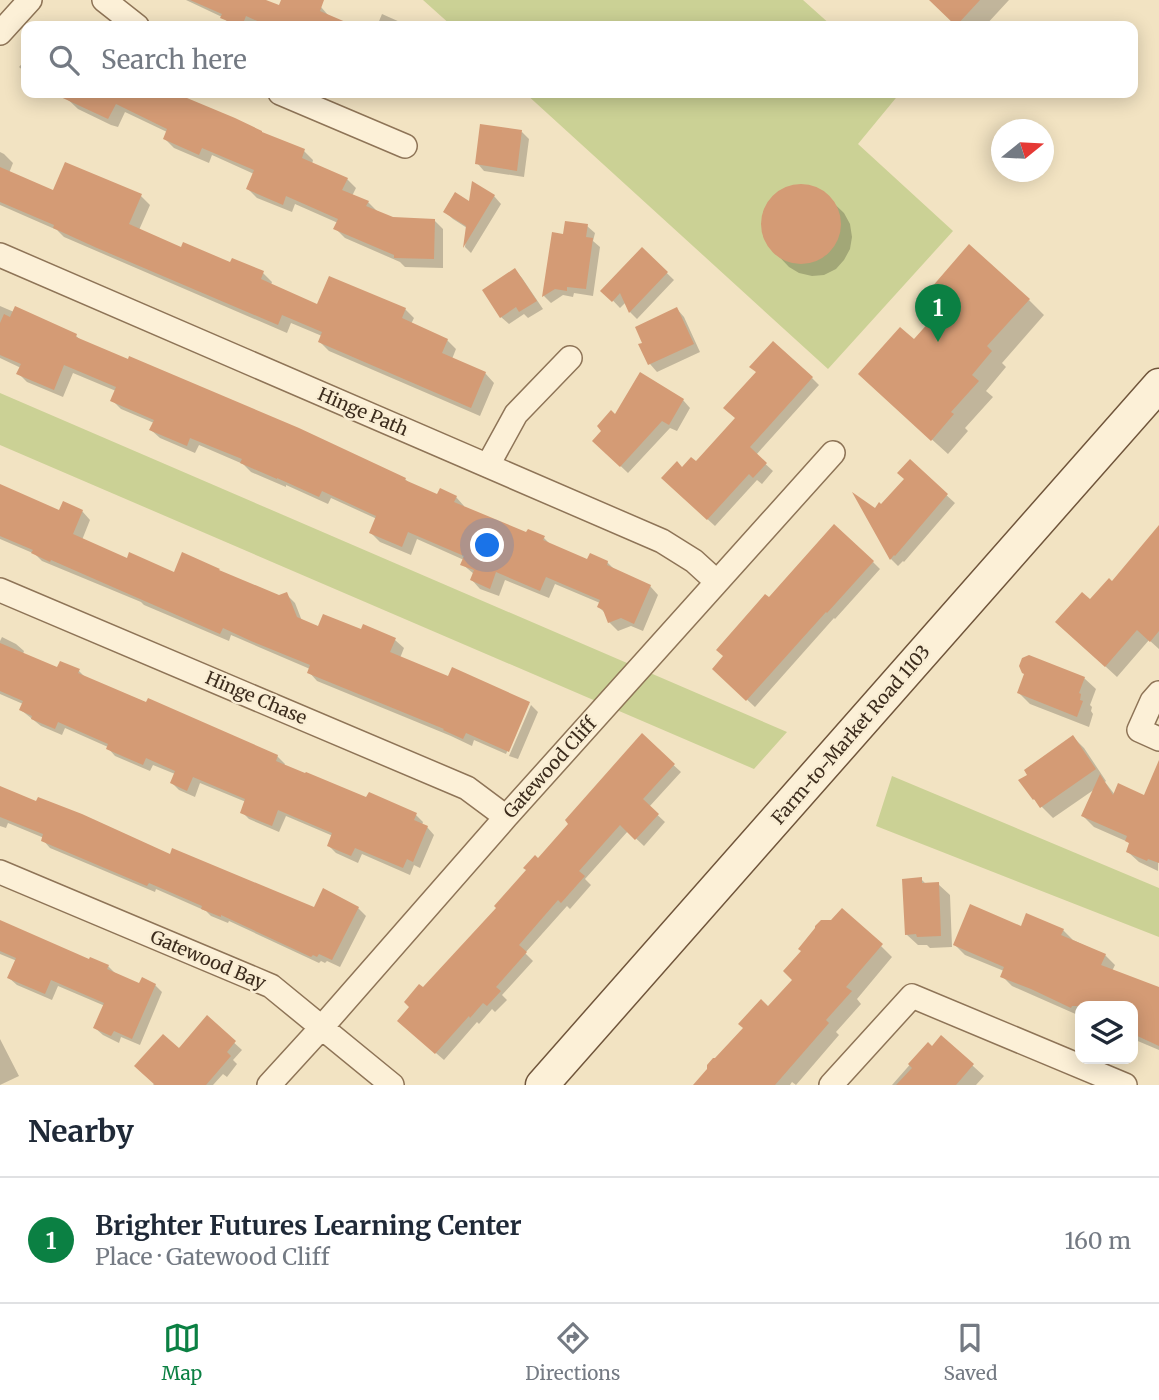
<!DOCTYPE html>
<html lang="en">
<head>
<meta charset="utf-8">
<style>
	body { margin:0; font-family:Merriweather,serif; background:#f6f6f7; color:#1f2937 }
	.controls { position:absolute; right:21px; bottom:21px; display:grid; overflow:hidden; border-radius:14px; box-shadow:0 4px 18px #0003 }
	.controls button { width:63px; height:63px; display:grid; place-items:center; padding:0; border:0; border-bottom:2px solid #e0e1e3; background:#fff; color:#1f2937; font:35px sans-serif }
	.compass { position:absolute; left:991px; top:119px; width:63px; height:63px; border-radius:50%; background:#fff; box-shadow:0 4px 18px #0003; rotate:72deg }
	.you { position:absolute; left:488px; top:546px; width:24px; height:24px; margin:-18px; border:5px solid #fff; border-radius:50%; background:#1a73e8; box-shadow:0 0 0 10px #1a73e833 }
	.badge { display:grid; place-items:center; width:46px; height:46px; border-radius:50%; background:#0b8043; color:#fff; font-size:23px; font-weight:700 }
	.pin { position:absolute; translate:-50% -58px; filter:drop-shadow(0 2px 4px #0008) }
	.pin::after { content:''; position:absolute; top:37px; width:24px; height:21px; background:inherit; clip-path:polygon(0 0,100% 0,50% 100%) }
	.list { margin:0; padding:0; list-style:none }
	h2 { display:flex; justify-content:space-between; align-items:center; height:91px; margin:0; padding:0 28px; font-size:30px }
	h2 small { font-size:23px; font-weight:400; color:#747a83 }
	.list li { display:grid; grid-template-columns:46px 1fr auto; gap:21px; align-items:center; box-sizing:border-box; height:126px; padding:0 28px; border-top:2px solid #e0e1e3 }
	.list b { display:block; font-size:26px; white-space:nowrap }
	.list p { margin:0; font-size:23px; white-space:nowrap; color:#747a83 }
	.list em { font-size:23px; font-style:normal; color:#747a83 }
	.icon { flex:none; width:38px; height:38px; fill:none; stroke:currentColor; stroke-width:2; stroke-linecap:round; stroke-linejoin:round }
	.map { position:relative; flex:none; width:1159px; height:1085px; overflow:hidden }
	.search { position:absolute; background:#fff; box-shadow:0 4px 18px #0003; left:21px; right:21px; top:21px; height:77px; display:flex; align-items:center; gap:18px; box-sizing:border-box; padding:0 24px; border-radius:14px; color:#747a83; font-size:26px }
	.sheet { height:217px; background:#fff }
	nav { display:flex; justify-content:space-around; align-items:center; box-sizing:border-box; height:98px; border-top:2px solid #e0e1e3; background:#fff; font-size:19px; color:#747a83 }
	nav a { display:grid; justify-items:center; gap:4px }
	nav .on { color:#0b8043 }
	.map>svg:first-child { display:block }
	.green { fill:#cbd195 }
	.shadow { fill:#0003 }
	.building { fill:#d49b75 }
	.lines { fill:none; stroke-linecap:round; stroke-linejoin:round }
	.minor-casing { stroke:#8e7457; stroke-width:26 }
	.secondary-casing { stroke:#70553b; stroke-width:35 }
	.minor { stroke:#fcf0d7; stroke-width:23 }
	.secondary { stroke:#fcf0d7; stroke-width:32 }
	.labels { text-anchor:middle; stroke-width:5; stroke-linejoin:round; paint-order:stroke }
	.street-label { font-size:18px; fill:#3c2c1d; stroke:#f9edd3 }
</style>
</head>
<body>
<div class="map">
<svg width="1159" height="1085" viewBox="0 0 1159 1085">
	<rect width="100%" height="100%" fill="#f2e3c2"/>
	<path class="green" d="M423,0H803L832,26H452Z
		M525,93H900L858,144L953,231L828,369Z
		M0,393L787,732L754,769L0,445Z
		M892,776L1159,888V937L876,826Z"/>
	<path class="shadow" d="M186,0H262L280,8L283,0H304L321,7L328,15V16L350,26H263L254,22L252,26H233L222,17Z
		M930,0H1009L985,26H958Z
		M382,14L409,26H377Z
		M26,59V73L19,67Z
		M61,93H165L304,151L313,160L312,164L347,179L356,188L352,196L368,202L377,211L392,219L434,220L443,229V268L405,267L400,262L345,238L336,229L338,223L295,204L292,212L257,198L248,189L254,174L212,155L209,163L174,148L165,139L167,132L125,112L118,127L111,125L78,109Z
		M522,132L529,139L524,177L484,171L477,163Z
		M0,152L4,154L13,163L9,173L54,192L141,196L150,205L139,230L182,249L231,264L233,260L263,273L272,282L271,285L318,306L405,309L414,318L411,324L447,340L456,349L452,359L485,373L494,383L480,416L329,351L320,342L322,336L291,323L287,333L64,237L57,230L0,205Z
		M796,186H810L821,191L844,213L850,224L852,237L850,249L844,260L836,269L824,275L812,276L799,273L789,267L768,245L763,233L762,220L766,208L773,197L784,189Z
		M494,196L501,204L471,253L465,247L467,228L453,219L445,212Z
		M587,226L595,233L593,241L600,247L593,296L574,293L573,297L563,295L551,303L544,296L553,234L564,236Z
		M642,249L674,280L637,319L630,312L626,302L620,308L603,290Z
		M515,270L522,278L543,309L528,318L524,314L509,324L501,317Z
		M1029,300L1044,315L1002,363L1006,367L986,391L993,397L965,428L968,431L948,454L876,389Z
		M0,306L14,312L16,309L76,336L82,341L405,479L410,484L438,496L456,497L464,506V508L527,534L544,538L551,545L588,561L607,562L616,571L650,586L658,595L643,631L631,626L618,631L609,622L606,614L599,607L600,603L555,584L549,598L505,580L499,596L480,589L472,580L474,574L462,564L464,560L417,539L411,555L380,542L371,533L377,519L331,498L328,504L286,485V487L251,472L243,464L199,445L195,453L160,438L151,430L154,423L121,409L112,400L116,391L73,373L63,397L27,382L18,373L21,368L0,358Z
		M677,309L684,317L700,352L657,372L650,364Z
		M812,378L819,385L756,455L773,471L762,484L757,480L715,526L671,486L683,469L696,464Z
		M683,400L690,408L677,431L670,428L628,473L594,441L616,417Z
		M910,462L955,503L904,562L903,561L898,566L891,559L857,498L875,510L881,506L906,479Z
		M0,496L60,512L82,511L90,520L82,540L128,560L175,574L279,597L286,594L295,603L302,621L319,628L362,632L364,626L395,640L404,648L400,658L449,679L530,705H527L506,754L474,740L472,746L451,736L317,681L309,672L310,669L231,635L229,641L144,605L141,602L42,561L35,554L0,539Z
		M1159,528V649L1149,640L1117,677L1069,633L1091,602L1112,583Z
		M873,562L880,569L835,619L834,618L755,707L714,669L769,600Z
		M2,637L16,644L24,651L23,654L58,669L79,671L86,678L277,756L285,764L284,766L367,800L416,815L423,822L422,825L427,827L434,835L420,868L414,865L410,875L362,854L358,863L336,853L329,846L333,836L286,816L279,832L249,819L242,812L246,802L200,783L195,797L179,790L172,783L175,774L153,765L150,771L115,756L108,748V747L65,728L62,735L41,726L21,710L23,704L0,694V641Z
		M1026,675L1084,678L1096,689L1090,705L1092,707L1091,711L1093,714L1089,727L1030,704L1019,693Z
		M531,705L538,712L518,759L509,756Z
		M642,736L681,772L649,807L665,822L644,846L628,831L585,879L591,885L570,909L567,906L525,953L533,961L502,995L507,1000L495,1012L492,1009L479,1024L477,1022L444,1060L407,1028L423,990L499,908Z
		M1073,737L1084,748L1106,781L1105,782L1115,795L1145,798L1159,795L1158,871L1139,862L1128,852L1131,844L1128,842L1094,827L1083,816L1095,789L1053,818L1034,799Z
		M0,788L171,856L314,910L324,891L358,908L366,916L340,967L327,961L325,963L321,961L319,963L229,921L228,923L211,916L206,911L156,889L155,892L50,848L43,840L44,838L8,823L6,828L0,826Z
		M921,879L926,884H938L950,895L952,947L930,948L927,945H918L906,934Z
		M0,921L90,961L108,966L115,973L140,986L155,985L162,992L140,1045L121,1037L119,1043L103,1035L95,1028L105,1006L58,986L52,1000L17,985L9,978L17,961L0,954Z
		M1022,928L1063,930L1073,940L1105,955L1115,965L1112,971L1159,990V1050L1133,1039V1006H1080V1016L1012,986L1002,976L1004,971L965,955L955,945Z
		M881,946L892,957L857,999L861,1004L836,1032L839,1035L796,1085L792,1082L790,1085H698L769,1008Z
		M207,1018L242,1050L233,1060L237,1064L227,1077L223,1074L213,1085H153Z
		M941,1037L984,1076L976,1085H892L928,1044L932,1048Z
		M0,1039L19,1076L0,1085Z"/>
	<path class="building" d="M190,0H266L279,5L281,0H324L320,11L355,26H276L263,21L262,23L246,16L242,26H240L220,18L222,14Z
		M929,0H980L956,26Z
		M52,93H175L235,118L262,131V132L305,149L302,158L348,178L342,190L369,201L366,206L393,217L435,219L434,259L394,258V255L333,229L338,219L286,196L283,205L246,189L254,170L202,148L199,155L163,139L167,129L116,104L108,119Z
		M480,124L522,130L517,171L475,164Z
		M65,162L142,194L129,224L181,247L183,242L230,262L232,258L264,271L261,279L317,304L329,276L406,308L402,318L448,339L442,353L486,372L471,408L318,342L322,332L282,315L278,325L97,248L53,228L54,225L0,202V167L53,190Z
		M472,181L495,195L463,248L466,226L443,212L455,192L469,201Z
		M761 224a40 40 0 1 1 80 0a40 40 0 1 1-80 0Z
		M565,221L588,224L586,237L593,238L586,289L567,287V291L555,289L542,297L552,232L563,234Z
		M969,244L1030,299L987,346L992,351L972,375L979,381L951,412L954,414L931,441L858,374L900,327L914,339L947,302L931,288Z
		M642,247L668,272L629,313L620,293L612,302L600,291Z
		M515,268L537,301L519,312L516,307L500,318L482,290Z
		M15,306L77,334L76,337L128,359L129,356L299,428L406,478L405,480L437,494L440,488L457,496L454,502L526,532L528,529L545,536L543,540L587,559L590,553L608,561L607,565L651,585L634,624L621,618L608,623L603,610L597,607L600,600L546,577L540,591L496,572L490,589L470,580L474,570L460,565L464,556L408,532L402,547L369,533L376,516L322,491L319,497L277,478V479L240,463L242,459L190,438L187,446L149,430L154,420L110,401L116,387L64,365L54,390L16,374L21,364L0,355V323L4,314L10,317Z
		M677,307L694,344L648,365L638,344L642,343L635,327Z
		M773,341L813,377L750,447L767,463L753,478L749,474L707,520L661,478L677,461L682,467L691,457L696,461L735,418L723,408L756,372L749,367Z
		M640,372L684,399L669,425L662,421L620,467L592,441L601,431L597,426L611,410L615,414Z
		M910,459L948,494L895,556L894,555L890,560L852,492L875,508L879,502L881,504L904,479L897,473Z
		M0,484L59,510L63,501L83,510L73,534L127,558L129,552L174,572L182,552L220,569L219,570L279,595L287,592L297,617L318,626L323,614L361,629L363,624L396,638L390,652L448,676L452,667L530,702L509,752L466,733L463,739L443,730L444,729L307,673L310,665L251,641L223,628L220,634L51,560L50,562L31,553L33,550L0,536Z
		M834,524L874,561L827,613L826,612L746,701L712,669L723,656L716,650L765,594L769,597Z
		M1159,525V631L1150,642L1137,630L1105,667L1055,622L1082,592L1090,599L1109,578L1112,581Z
		M0,643L57,667L60,661L80,669L78,673L146,702L148,698L278,755L276,761L305,773L306,772L366,797L369,792L417,813L414,820L428,826L413,862L407,859L403,868L355,848L351,856L327,846L332,833L278,810L272,826L240,813L245,799L193,777L187,791L170,783L175,771L146,758L143,765L106,749L108,744L58,722L55,729L31,719L32,716L19,710L23,701L0,691Z
		M1029,655L1085,677L1079,693L1081,694L1080,700L1083,701L1077,717L1017,693L1024,674L1022,673L1019,666L1022,658Z
		M642,733L675,764L643,799L659,814L635,840L620,825L579,871L585,876L561,903L558,900L519,945L527,952L496,987L501,991L487,1006L483,1003L470,1018L469,1016L435,1054L397,1021L409,1007L404,1002L419,984L423,987L496,908L494,906L526,870L523,868L535,855L538,858L568,824L565,820Z
		M1073,735L1096,769L1040,808L1034,799L1033,800L1018,780L1027,775L1024,770Z
		M1159,760V863L1148,859L1147,861L1126,852L1129,843L1125,841L1127,836L1081,816L1100,774L1113,795L1118,783L1144,795Z
		M0,786L36,801L38,797L82,814L170,854L172,848L314,907L323,888L359,907L332,960L319,954L317,957L313,955L311,957L221,915V917L201,909L202,906L149,883L147,886L41,841L43,834L0,817Z
		M922,877V883L939,882L941,936L917,937L916,934L905,935L902,879Z
		M970,904L1021,926L1026,913L1064,929L1061,935L1106,954L1101,965L1159,987V1046L1133,1034V1006H1072L1071,1008L1031,989L1000,977L1004,967L953,945Z
		M842,908L883,944L846,987L852,991L826,1020L829,1023L775,1085H693L707,1069V1065L713,1058H715L743,1028L738,1024L761,999L768,1006L792,980L783,971L801,951L798,949L815,928V926L821,920H831Z
		M0,920L89,959L90,957L109,965L107,969L139,983L142,977L156,984L132,1039L114,1031L111,1036L93,1028L104,1003L51,980L45,994L7,978L16,958L0,951Z
		M207,1015L236,1041L227,1052L231,1056L206,1085H155L134,1066L163,1034L179,1048Z
		M941,1035L974,1064L956,1085H896L912,1068L908,1064L928,1042L932,1046Z"/>
	<g class="lines">
		<defs>
			<path id="minor" d="M104,0L137,26
				M0,33L30,0
				M280,93L405,146
				M0,255L662,541L694,561L717,582
				M488,465L516,414L570,358
				M0,590L467,788L506,817
				M1159,693L1152,701L1139,730L1159,739
				M0,872L271,986L392,1085
				M269,1085L322,1027L506,817L833,453
				M831,1085L912,996L1125,1085"/>
			<path id="secondary" d="M542,1085L1159,385"/>
		</defs>
		<use href="#minor" class="minor-casing"/>
		<use href="#secondary" class="secondary-casing"/>
		<use href="#minor" class="minor"/>
		<use href="#secondary" class="secondary"/>
	</g>
	<g class="labels">
		<g class="street-label">
			<text transform="translate(363 412) rotate(23)" y="6">Hinge Path</text>
			<text transform="translate(256 698) rotate(23)" y="6">Hinge Chase</text>
			<text transform="translate(851 735) rotate(-49)" y="6">Farm-to-Market Road 1103</text>
			<text transform="translate(550 768) rotate(-48)" y="6">Gatewood Cliff</text>
			<text transform="translate(208 960) rotate(23)" y="6">Gatewood Bay</text>
		</g>
	</g>
</svg>
<div class="controls">
<button><svg class="icon" aria-label="layers" viewBox="0 0 24 24"><path d="M12 4l9 5-9 5-9-5zM3 14l9 5 9-5"/></svg></button>
</div>
<svg class="compass" viewBox="-18 -18 36 36"><path d="M0-13l5 13h-10z" fill="#e53935"/><path d="M0 13l5-13h-10z" fill="#747a83"/></svg>
<div class="you"></div>
<div class="pin badge" style="left:938px;top:342px">1</div>
<div class="search"><svg class="icon" aria-label="search" viewBox="0 0 24 24"><circle cx="10" cy="10" r="6"/><path d="M15 15l6 6"/></svg>Search here</div>
</div>
<section class="sheet">
<h2>Nearby<small></small></h2>
<ul class="list">
<li><span class="badge">1</span><div><b>Brighter Futures Learning Center</b><p>Place · Gatewood Cliff</p></div><em>160 m</em></li>
</ul>
</section>
<nav>
<a class="on"><svg class="icon" aria-label="map" viewBox="0 0 24 24"><path d="M3 6l6-2 6 2 6-2v14l-6 2-6-2-6 2zM9 4v14M15 6v14"/></svg>Map</a>
<a><svg class="icon" aria-label="directions" viewBox="0 0 24 24"><path d="M12 3l9 9-9 9-9-9zM9 14v-3h6M13 9l2 2-2 2"/></svg>Directions</a>
<a><svg class="icon" aria-label="saved" viewBox="0 0 24 24"><path d="M7 4h10v16l-5-4-5 4z"/></svg>Saved</a>
</nav>
</body>
</html>
